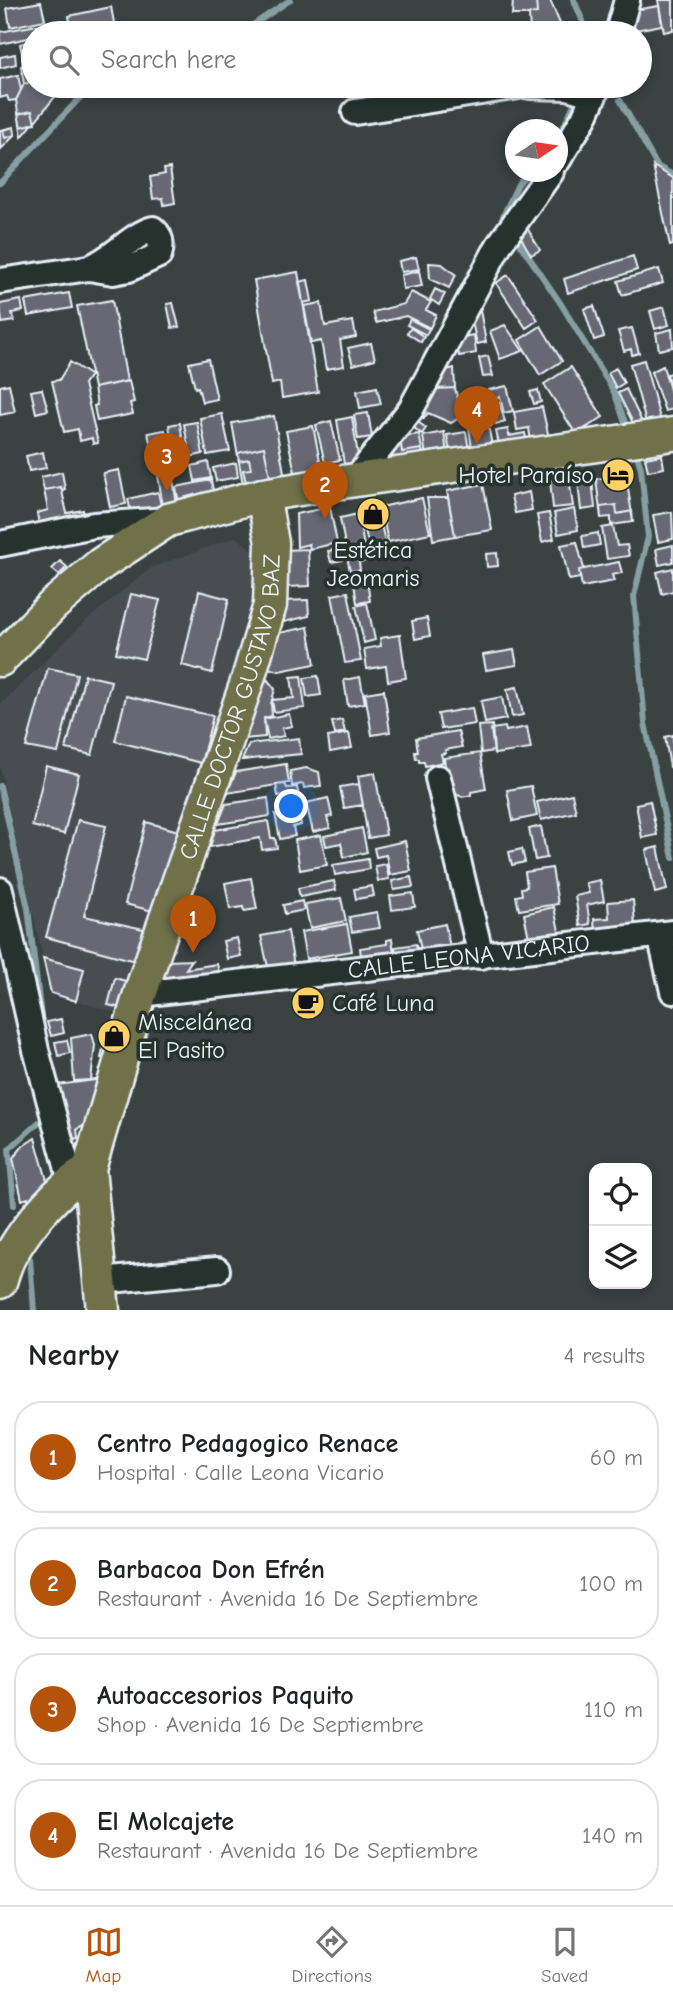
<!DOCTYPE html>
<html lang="en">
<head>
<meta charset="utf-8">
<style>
	body { margin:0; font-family:"Comic Neue",sans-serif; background:#f2f2f2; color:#202124 }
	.controls { position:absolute; right:21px; bottom:21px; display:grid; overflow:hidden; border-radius:14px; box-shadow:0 4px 10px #0003 }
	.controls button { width:63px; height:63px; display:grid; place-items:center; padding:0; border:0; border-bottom:2px solid #e0e0e0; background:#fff; color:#202124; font:35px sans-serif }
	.compass { position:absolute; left:505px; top:119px; width:63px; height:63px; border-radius:50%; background:#fff; box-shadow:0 4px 10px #0003; rotate:77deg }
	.you { position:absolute; left:292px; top:807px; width:24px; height:24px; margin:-18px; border:5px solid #fff; border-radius:50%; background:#1a73e8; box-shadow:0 0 0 10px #1a73e833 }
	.badge { display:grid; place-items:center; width:46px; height:46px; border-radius:50%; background:#b45309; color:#fff; font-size:23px; font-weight:700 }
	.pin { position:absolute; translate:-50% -58px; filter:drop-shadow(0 2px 4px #0008) }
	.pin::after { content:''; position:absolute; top:37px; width:24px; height:21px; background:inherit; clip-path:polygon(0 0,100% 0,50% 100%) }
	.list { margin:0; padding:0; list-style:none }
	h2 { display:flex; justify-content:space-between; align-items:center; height:91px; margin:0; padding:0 28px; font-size:30px }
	h2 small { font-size:23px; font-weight:400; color:#757577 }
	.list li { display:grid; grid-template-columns:46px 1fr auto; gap:21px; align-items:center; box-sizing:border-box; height:112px; margin:0 14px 14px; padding:0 14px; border:2px solid #e0e0e0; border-radius:28px }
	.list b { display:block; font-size:26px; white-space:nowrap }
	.list p { margin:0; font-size:23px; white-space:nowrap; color:#757577 }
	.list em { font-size:23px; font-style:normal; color:#757577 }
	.icon { flex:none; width:38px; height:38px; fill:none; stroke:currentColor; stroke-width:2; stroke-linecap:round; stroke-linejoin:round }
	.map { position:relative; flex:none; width:673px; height:1310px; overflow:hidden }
	.search { position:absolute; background:#fff; box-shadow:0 4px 10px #0003; left:21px; right:21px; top:21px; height:77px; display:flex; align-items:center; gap:18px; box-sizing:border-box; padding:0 24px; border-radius:38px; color:#757577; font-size:26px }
	.sheet { height:595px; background:#fff }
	nav { display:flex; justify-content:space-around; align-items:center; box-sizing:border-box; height:98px; border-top:2px solid #e0e0e0; background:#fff; font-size:19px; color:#757577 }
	nav a { display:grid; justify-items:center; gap:4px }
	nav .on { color:#b45309 }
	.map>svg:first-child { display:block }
	.built { fill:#484e51 }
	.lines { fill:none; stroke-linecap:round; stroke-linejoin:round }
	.stream { stroke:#869fa3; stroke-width:6 }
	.building { fill:#686774; stroke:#e8f1f8; stroke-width:2 }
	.minor-casing { stroke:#e8f1f8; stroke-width:30 }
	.major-casing { stroke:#e8f1f8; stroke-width:37 }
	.minor { stroke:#26332d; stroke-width:24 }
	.major { stroke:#6f714a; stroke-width:32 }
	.labels { text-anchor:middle; stroke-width:7; stroke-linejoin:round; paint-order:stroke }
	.poi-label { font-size:24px; fill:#e8f1f8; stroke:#26332d; text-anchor:start }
	.street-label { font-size:24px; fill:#e8f1f8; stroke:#26332d }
</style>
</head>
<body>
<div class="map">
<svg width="673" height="1310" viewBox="0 0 673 1310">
	<rect width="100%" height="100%" fill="#3a4342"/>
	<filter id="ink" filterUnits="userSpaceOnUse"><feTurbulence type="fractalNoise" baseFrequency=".0143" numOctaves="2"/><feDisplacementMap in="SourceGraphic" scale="14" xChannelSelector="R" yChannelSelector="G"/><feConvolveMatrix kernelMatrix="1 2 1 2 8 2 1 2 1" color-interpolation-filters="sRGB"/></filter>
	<g filter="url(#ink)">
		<path class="built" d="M236,537L268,562L131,1017L51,993L0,767V705L87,620L151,568Z"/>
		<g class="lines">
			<path class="stream" d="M574,0L586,29
				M156,33L165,27L184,33
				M241,33L290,0
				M620,100L657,166L673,175
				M558,134L565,124L578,95
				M0,183L91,86
				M504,219L503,216L518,184L528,172
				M516,238L561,304L614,392L629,433
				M635,449L641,468L648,537L634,596L645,723L673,858
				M0,786L28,908L42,1025
				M14,1205L9,1149L39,1122
				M30,1259L34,1310"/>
		</g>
		<path class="building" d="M513,0H536L537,13L529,14V15H512Z
			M536,0H550L564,33H530L529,14L537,13Z
			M658,0H673V30L664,32Z
			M41,2L45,20L10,27L7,8Z
			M659,6L662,25L630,31L628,11Z
			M111,7L116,33H72L69,16Z
			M408,24L409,33H380L379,27Z
			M37,25L38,33H33V37L0,44V32Z
			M33,41V60L24,62L20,44Z
			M15,54L16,64L0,68V57Z
			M33,64V82L24,84L21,66Z
			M18,75L21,90L16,100L9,101L7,96L0,98V79Z
			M33,82V86H64L22,137L16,100L24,84Z
			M383,86H414L415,91L384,93Z
			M32,111L35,123L21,127L18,114Z
			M14,127L15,135L0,150V130Z
			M14,127L15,135L5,138L3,130Z
			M653,166L673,178V245L670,246Z
			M170,168L175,203L164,205L163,198L153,199L150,177L165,174L164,169Z
			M526,226L540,250L531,255L517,231Z
			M633,256L637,270L568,293L564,279Z
			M416,257L419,269L401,272L399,261Z
			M429,263L442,264L456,275L449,288L430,279Z
			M659,269L663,283L622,295L618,281Z
			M419,271L422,286L403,289L401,275Z
			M298,272L318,392L282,398L280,382L272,384L254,280Z
			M508,275L538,320L526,328L496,283Z
			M308,280L312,301L303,303L299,282Z
			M435,289L445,294L439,305L430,299Z
			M411,292L431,302L426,310L436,315L430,328L406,316L376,323L373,312L404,304Z
			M69,293L72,308L28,316L25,301Z
			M21,300L23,311L12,313L14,321L2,323L0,304Z
			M112,300L127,381L94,388L77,306Z
			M173,303L179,327L172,328L167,304Z
			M321,303L325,326L353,321L356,337L340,340L344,366L326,369L321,341L311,343L304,306Z
			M479,305L486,342L477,344L469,308Z
			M594,306L604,337L594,340L584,309Z
			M664,307L669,325L655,329L650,311Z
			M410,319L429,329L426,335L407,325Z
			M505,325L523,351L500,359L490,331Z
			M541,326L562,361L540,375L519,340Z
			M411,328L424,337L421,342L407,333Z
			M632,328L639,353L632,355L631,349L624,351L618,331Z
			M672,329L673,347L659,350L656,333Z
			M474,335L476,353L459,356L456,338Z
			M371,343L375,359L353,365L348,348Z
			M488,356L493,376L483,377L479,358Z
			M208,359L217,399L202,402L198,387L195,388L189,363Z
			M644,360L661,422L647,426L630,364Z
			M70,362L90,375L84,384L98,443L93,444L92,438L80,441L78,429L64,432L52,381L59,380Z
			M663,366L673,400V409L665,411L651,372Z
			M571,367L603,417L576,434L544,384Z
			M454,368L455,388L437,389L432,374Z
			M616,368L624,383L616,388L608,373Z
			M673,373V400L667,374Z
			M129,381L134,402L130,403L133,414L97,421L94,406L97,405L94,388Z
			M434,382L437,389L455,388L462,416L451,423L428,413L423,419L413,414Z
			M9,384L15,412L0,415V386Z
			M507,386L513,411L504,413L500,397L490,400L488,390Z
			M377,387L381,404L360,408L357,391Z
			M42,389L48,410L36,413L31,391Z
			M626,389L644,426L636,429L618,393Z
			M538,390L541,402L534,404L530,392Z
			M499,403L505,421L496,424L491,405Z
			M542,407L549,438L531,442L529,428L517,430L514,412Z
			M368,413L372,437L358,439L354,415Z
			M222,414L230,451L207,455L200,418Z
			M274,416L286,484L244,490L232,423Z
			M352,417L359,462L344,464L337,420Z
			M331,421L340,460L325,463L316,425Z
			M197,422L203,454L190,457L184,424Z
			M418,422L426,428L422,434L414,428Z
			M180,423L187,467L176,469L169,425Z
			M488,424L492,446L472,449L469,427Z
			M313,426L322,471L296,477L286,431Z
			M508,429L509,436L525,433L527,444L500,449L496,431Z
			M165,430L168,448L152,451L148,433Z
			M444,432L448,461L427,464L423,436Z
			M466,432L470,456L451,459L447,435Z
			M419,434L422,449L402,452L400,437Z
			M400,437L402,452L422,449L424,462L385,468L379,459Z
			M264,447L272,486L248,491L243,470L251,469L249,459L239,461L238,453Z
			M43,452L46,468L29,471L26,456Z
			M169,454L177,505L163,507L155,456Z
			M662,455L664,468L648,471L645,458Z
			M208,462L211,478L195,481L192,466Z
			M236,463L238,477L216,481L213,468Z
			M119,470L126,504L110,507L103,473Z
			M62,472L65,489L62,490L61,487L44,490L41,477Z
			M626,474L633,522L611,525V517L601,518L596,479Z
			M569,478L573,506L553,508L550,480Z
			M211,480L214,496L179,503L176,487Z
			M592,480L595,508L581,510L578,482Z
			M483,484L492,530L455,536L447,491Z
			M61,487L67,513L83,510L85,521L40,531L37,513L48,510L44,490Z
			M158,492L162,510L132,517L128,499Z
			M529,492L532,510L515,513L511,496Z
			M422,498L430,533L388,542L381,507Z
			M427,498H448L455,536L433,540Z
			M616,505L617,514L632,511L633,522L611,525V517L601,518L600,507Z
			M330,507L337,543L310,549L309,544L297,547L296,514Z
			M574,509L578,530L558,534L554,513Z
			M378,510L386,547L370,551L361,514Z
			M672,512L673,539L658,542L653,515Z
			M549,513L554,539L542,542L537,515Z
			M358,514L364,546L346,550L340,518Z
			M613,526L617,546L627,545L629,556L607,559L602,528Z
			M598,533L600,545L584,548L582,536Z
			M577,542L584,569L579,570L580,578L569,580L561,545Z
			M673,545V562L659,565L656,549Z
			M308,549L310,586L286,587L284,550Z
			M340,549L343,560L331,562L328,551Z
			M364,549L366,561L359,562L360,570L350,571L346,552Z
			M497,553L498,566L487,567L486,554Z
			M60,561L67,567L59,575L52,569Z
			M619,562L622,573L612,575L614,581L582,587L579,570Z
			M673,568V591L662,594L657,572Z
			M367,581L370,601L357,603L354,584Z
			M199,591L229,599L212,673L182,665Z
			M348,592L361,661L345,663L332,595Z
			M131,594L160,600L144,659L116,653Z
			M308,600L309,616L284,622V601Z
			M367,603L375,640L364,643L356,606Z
			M427,618L430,636L415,639L412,621Z
			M308,627L315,664L279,671L267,668L274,634Z
			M400,635L406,678L388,681L386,666L367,669L364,649L381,646L380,638Z
			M514,650L517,665L486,670L483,655Z
			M48,668L77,674L58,753L26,747Z
			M85,675L111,681L92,755L66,749Z
			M301,676L305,708L274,712L272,700L294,698L291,677Z
			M318,676L321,695L307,697L304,678Z
			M360,677L365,703L348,706L344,680Z
			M266,678L275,689L271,704L272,716L264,718L265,737L244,739Z
			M517,687L523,715L512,717L507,689Z
			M384,690L390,732L372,735L365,693Z
			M126,696L213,716L201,763L115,741Z
			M502,697L506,719L485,723L481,701Z
			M472,708L475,724L441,729L438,714Z
			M289,714L292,726L282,728L284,736L268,739L264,719Z
			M342,720L345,732L335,734L332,722Z
			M492,725L494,751L481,753L478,726Z
			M505,727L506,731L527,727L531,749L494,754L491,729Z
			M458,731L462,747L445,750L446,753L441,754L443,762L425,766L424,762H419V759H416L415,752H418L416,738Z
			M349,733L352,748L330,752L328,737Z
			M673,735V766L670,767L665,737Z
			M299,738L301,754L242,760L249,744Z
			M480,753L486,789L471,792V795L463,797L452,793L440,767L445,766L444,758Z
			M286,764L289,783L227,793L236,772Z
			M46,766L79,774L64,834L32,826Z
			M306,768L319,772L321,786L304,788L303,784L292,786L290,771Z
			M375,773L386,835L368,838L358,776Z
			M285,784L287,788L297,787L298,793L278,796L276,785Z
			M359,784L363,805L344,808L340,787Z
			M531,786L537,816L513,821L507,790Z
			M572,794L576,812L541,820L537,802Z
			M268,798L270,816L218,824L226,804Z
			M328,798L332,816L327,817L330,828L313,832L306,803Z
			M650,801L657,835L642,838L636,804Z
			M298,809L301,825L293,827L295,836L280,839L275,814Z
			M78,820L106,826L84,916L148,930L139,962L46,937Z
			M268,821L271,838H275L277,848L262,850L260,838L210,847L215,830Z
			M146,822L182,832L165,914L125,904Z
			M541,826L547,858L535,860L529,829Z
			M362,828L367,852L344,857L341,843L326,846L324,836Z
			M321,835L327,865L300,870L295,840Z
			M405,841L411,871L390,875L386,855L376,857L374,848Z
			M658,847L667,890L655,893L646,850Z
			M522,849L525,862L512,865L509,852Z
			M368,859L369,869L335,875L333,865Z
			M386,864L389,879L378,881L375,866Z
			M552,868L558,904L519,910L516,896L522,895L521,888L527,887L525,872Z
			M411,877L413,887L394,890L392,881Z
			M251,878L257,909L244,911L243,907L230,909L225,883Z
			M600,880L604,901L587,905L590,924L580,926L575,896L589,893L586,883Z
			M334,881L336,890L300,897L298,888Z
			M372,886L374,896L356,899L354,889Z
			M413,893L415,907L392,910L390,896Z
			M341,898L346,921L310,928L305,904Z
			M633,900L635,925L625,926L626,935L595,937L594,919L609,918L608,902Z
			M302,901L304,910L285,914L283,905Z
			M554,907L560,936L530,943L524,914Z
			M377,912L380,928L352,932L349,917Z
			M347,924L352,951L306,959L301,932Z
			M445,924L451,952L423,959L417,930Z
			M288,931L295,972L270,976L261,936Z
			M237,938L241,956L227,959L223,941Z
			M392,939L395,960L362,964L360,948L387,944V940Z
			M416,944L419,958L397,961L395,947Z
			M43,958L84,969L76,1001L51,993Z
			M192,960L186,969L217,964L220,978L158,988L167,961Z
			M115,978L136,984L129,1010L108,1005Z
			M61,1019L64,1033L51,1036L47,1022Z
			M106,1033L121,1036L116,1061L101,1058Z
			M92,1034L95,1045L91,1080L74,1081L71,1038Z
			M67,1040L70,1053L58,1056L55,1042Z
			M103,1079L96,1100L91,1104L89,1124L77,1129L78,1138L69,1140L57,1085Z
			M35,1138L50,1191L31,1207L28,1198L22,1200L13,1158L23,1146Z"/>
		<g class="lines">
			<defs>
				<g id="minor">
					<path d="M618,33L627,0"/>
					<path d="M530,86L568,87L594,95"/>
					<path d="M355,112L519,86"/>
					<path d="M558,160L584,118L598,86"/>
					<path d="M0,281L89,268L113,272L129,269L159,255C162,245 161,236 153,229C131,235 113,259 89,268"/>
					<path d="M355,480L411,409L499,245L551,172"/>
					<path d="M0,544L94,525L168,520"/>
					<path d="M438,778L481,956"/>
					<path d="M0,890L36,1050L71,1181"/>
					<path d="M660,935L673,991"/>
					<path id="s1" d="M140,994L673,933"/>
					<path d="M100,1281L217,1270"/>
				</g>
				<g id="major">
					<path d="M0,660L53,605L101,564L168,520L263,495L342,482L673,434"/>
					<path d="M0,1282C3,1273 6,1261 12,1252C31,1220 59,1189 89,1169"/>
					<path id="s2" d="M103,1310L89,1169L140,994L248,679L270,605L272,543L263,495"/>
				</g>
			</defs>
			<use href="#minor" class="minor-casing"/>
			<use href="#major" class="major-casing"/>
			<use href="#minor" class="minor"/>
			<use href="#major" class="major"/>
		</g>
	</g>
	<defs>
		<symbol id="hotel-disc" viewBox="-11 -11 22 22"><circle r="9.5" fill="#ffd166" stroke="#26332d"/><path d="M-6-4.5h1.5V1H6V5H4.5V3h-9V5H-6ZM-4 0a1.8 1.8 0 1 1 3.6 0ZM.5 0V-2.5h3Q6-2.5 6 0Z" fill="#111"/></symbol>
		<symbol id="shop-disc" viewBox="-11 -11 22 22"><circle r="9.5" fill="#ffd166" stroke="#26332d"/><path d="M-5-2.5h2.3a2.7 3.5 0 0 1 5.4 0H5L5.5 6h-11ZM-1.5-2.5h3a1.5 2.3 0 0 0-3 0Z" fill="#111"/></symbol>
		<symbol id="cafe-disc" viewBox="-11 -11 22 22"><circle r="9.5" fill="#ffd166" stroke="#26332d"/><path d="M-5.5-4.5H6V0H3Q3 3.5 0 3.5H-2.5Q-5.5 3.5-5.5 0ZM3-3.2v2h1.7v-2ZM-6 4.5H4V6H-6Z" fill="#111"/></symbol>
	</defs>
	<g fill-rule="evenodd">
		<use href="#hotel-disc" x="599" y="456" width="38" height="38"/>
		<use href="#shop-disc" x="354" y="495" width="38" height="38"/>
		<use href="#cafe-disc" x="289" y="984" width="38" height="38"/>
		<use href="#shop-disc" x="95" y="1017" width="38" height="38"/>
	</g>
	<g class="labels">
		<g class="poi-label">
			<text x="594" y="483" text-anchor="end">Hotel Paraíso</text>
			<text x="373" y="558" text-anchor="middle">Estética<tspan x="373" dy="28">Jeomaris</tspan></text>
			<text x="332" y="1011">Café Luna</text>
			<text x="138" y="1030">Miscelánea<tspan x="138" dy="28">El Pasito</tspan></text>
		</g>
		<g class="street-label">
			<text dy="8" stroke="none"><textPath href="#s2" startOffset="626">CALLE DOCTOR GUSTAVO BAZ</textPath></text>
			<text dy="8" stroke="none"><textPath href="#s1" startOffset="331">CALLE LEONA VICARIO</textPath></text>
		</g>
	</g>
</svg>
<div class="controls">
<button><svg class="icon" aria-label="locate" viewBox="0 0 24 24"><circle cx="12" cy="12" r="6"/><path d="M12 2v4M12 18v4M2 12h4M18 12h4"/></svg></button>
<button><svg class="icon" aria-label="layers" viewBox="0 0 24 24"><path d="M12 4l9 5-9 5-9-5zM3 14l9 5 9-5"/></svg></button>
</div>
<svg class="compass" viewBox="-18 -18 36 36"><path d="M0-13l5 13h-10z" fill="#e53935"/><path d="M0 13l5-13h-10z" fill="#757577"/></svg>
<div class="you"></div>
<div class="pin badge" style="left:193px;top:953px">1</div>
<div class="pin badge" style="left:325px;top:519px">2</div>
<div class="pin badge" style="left:167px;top:491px">3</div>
<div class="pin badge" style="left:477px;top:444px">4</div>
<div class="search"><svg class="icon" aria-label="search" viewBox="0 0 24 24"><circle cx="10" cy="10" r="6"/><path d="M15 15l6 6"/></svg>Search here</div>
</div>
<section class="sheet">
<h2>Nearby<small>4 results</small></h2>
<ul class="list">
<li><span class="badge">1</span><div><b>Centro Pedagogico Renace</b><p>Hospital · Calle Leona Vicario</p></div><em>60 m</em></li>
<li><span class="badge">2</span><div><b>Barbacoa Don Efrén</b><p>Restaurant · Avenida 16 De Septiembre</p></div><em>100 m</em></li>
<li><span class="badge">3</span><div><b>Autoaccesorios Paquito</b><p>Shop · Avenida 16 De Septiembre</p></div><em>110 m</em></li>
<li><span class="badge">4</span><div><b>El Molcajete</b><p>Restaurant · Avenida 16 De Septiembre</p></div><em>140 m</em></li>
</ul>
</section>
<nav>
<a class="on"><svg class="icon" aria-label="map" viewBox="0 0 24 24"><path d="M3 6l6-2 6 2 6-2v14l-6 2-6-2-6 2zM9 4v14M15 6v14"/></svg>Map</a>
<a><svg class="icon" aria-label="directions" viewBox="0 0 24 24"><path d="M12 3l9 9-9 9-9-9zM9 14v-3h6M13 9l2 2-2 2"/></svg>Directions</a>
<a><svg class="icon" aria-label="saved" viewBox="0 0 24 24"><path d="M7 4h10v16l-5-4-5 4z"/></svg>Saved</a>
</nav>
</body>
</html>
